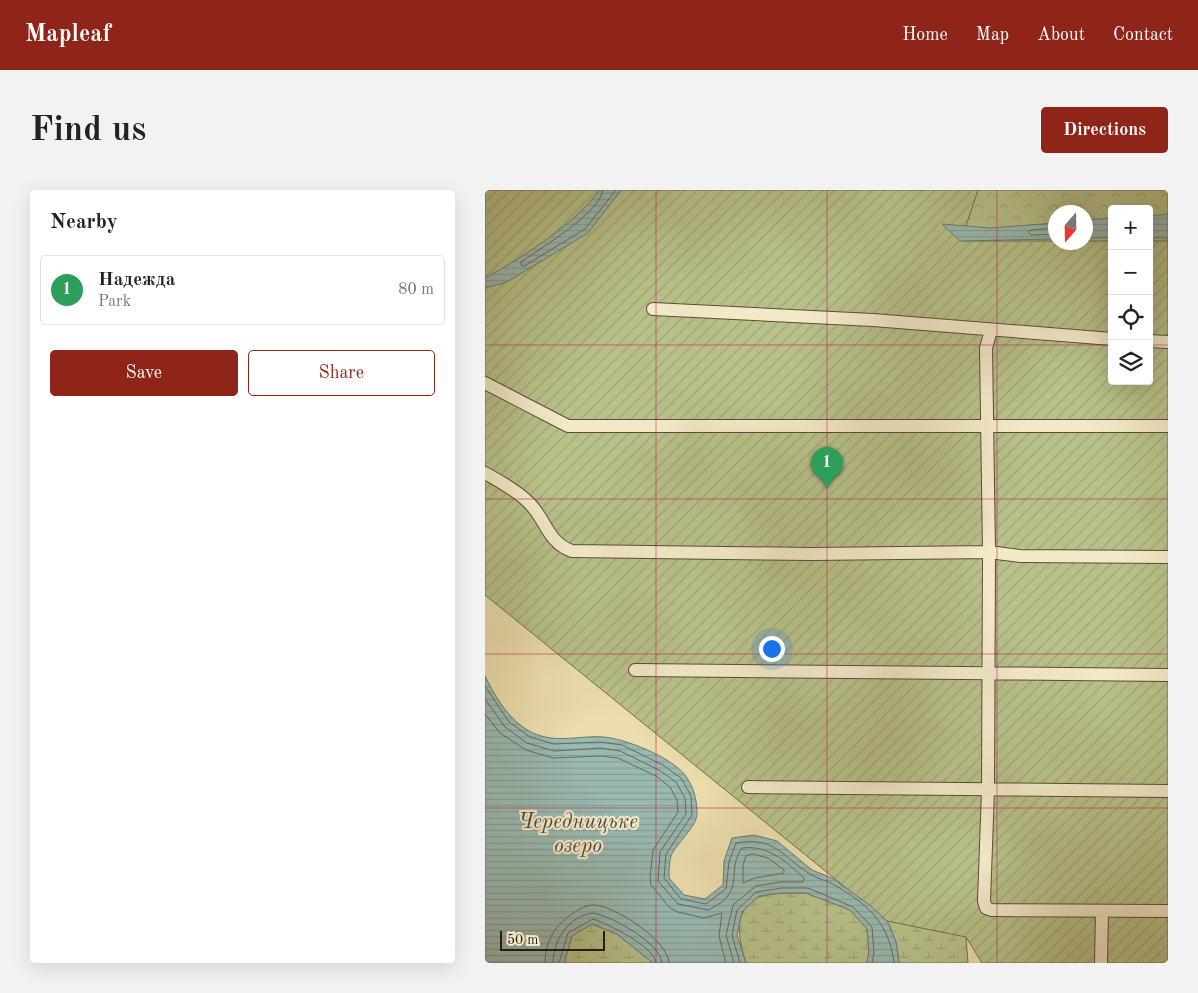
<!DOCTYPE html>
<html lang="en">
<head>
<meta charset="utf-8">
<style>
	body { margin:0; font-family:"Old Standard TT",serif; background:#f2f2f2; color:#222 }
	.controls { position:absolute; right:15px; top:15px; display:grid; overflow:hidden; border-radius:5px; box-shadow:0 5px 20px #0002 }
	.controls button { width:45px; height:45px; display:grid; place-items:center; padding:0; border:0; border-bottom:1px solid #e0e0e0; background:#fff; color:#222; font:25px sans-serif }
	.compass { position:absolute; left:563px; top:15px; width:45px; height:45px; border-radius:50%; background:#fff; box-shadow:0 5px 20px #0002; rotate:200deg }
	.scale { position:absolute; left:15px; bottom:12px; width:105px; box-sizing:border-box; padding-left:5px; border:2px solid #291c11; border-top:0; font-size:14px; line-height:18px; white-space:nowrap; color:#291c11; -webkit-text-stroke:4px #f3e9c9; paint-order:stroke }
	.you { position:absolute; left:286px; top:458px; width:18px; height:18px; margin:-12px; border:4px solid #fff; border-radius:50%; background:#1a73e8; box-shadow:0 0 0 8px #1a73e833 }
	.badge { display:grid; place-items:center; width:32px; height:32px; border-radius:50%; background:#8f2418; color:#fff; font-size:16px; font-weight:700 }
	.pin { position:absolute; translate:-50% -41px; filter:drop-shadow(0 1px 2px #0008) }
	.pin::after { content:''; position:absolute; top:26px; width:18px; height:15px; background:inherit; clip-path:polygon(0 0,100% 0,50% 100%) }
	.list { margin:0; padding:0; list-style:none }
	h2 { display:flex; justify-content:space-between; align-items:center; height:65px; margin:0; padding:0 20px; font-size:21px }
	h2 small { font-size:16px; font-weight:400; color:#767676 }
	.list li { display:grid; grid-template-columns:32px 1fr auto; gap:15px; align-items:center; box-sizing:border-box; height:70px; margin:0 10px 10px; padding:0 10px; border:1px solid #e0e0e0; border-radius:5px }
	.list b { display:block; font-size:19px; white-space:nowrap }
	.list p { margin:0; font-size:16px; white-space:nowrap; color:#767676 }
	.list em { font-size:16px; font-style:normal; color:#767676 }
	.actions { display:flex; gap:10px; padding:15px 20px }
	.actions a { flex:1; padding:11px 0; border:1px solid #8f2418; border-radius:5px; text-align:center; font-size:18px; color:#8f2418 }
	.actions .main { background:#8f2418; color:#fff }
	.icon { flex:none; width:28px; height:28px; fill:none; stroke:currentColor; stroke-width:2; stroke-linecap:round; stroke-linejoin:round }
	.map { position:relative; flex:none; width:683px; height:773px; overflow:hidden; border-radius:5px }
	header { display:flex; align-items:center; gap:30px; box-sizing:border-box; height:70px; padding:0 25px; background:#8f2418; color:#fff }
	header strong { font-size:24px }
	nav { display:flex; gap:28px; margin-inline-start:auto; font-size:18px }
	.intro { display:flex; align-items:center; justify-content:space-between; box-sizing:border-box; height:120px; padding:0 30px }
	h1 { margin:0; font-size:35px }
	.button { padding:12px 22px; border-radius:5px; background:#8f2418; color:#fff; font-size:18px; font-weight:700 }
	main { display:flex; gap:30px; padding:0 30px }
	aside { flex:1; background:#fff; border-radius:5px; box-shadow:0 5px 20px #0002 }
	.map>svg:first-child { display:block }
	.wetland { fill:url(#wetland-marsh); stroke:#706e4d }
	.park { fill:url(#park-crowns); stroke:#706e4d; fill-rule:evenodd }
	.garden { fill:url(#garden-furrows); stroke:#706e4d }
	.water { fill:url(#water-rules); stroke:#6d7b71 }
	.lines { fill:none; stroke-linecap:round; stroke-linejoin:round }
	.shore { stroke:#626b61; stroke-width:1 }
	.street-casing { stroke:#5a4c38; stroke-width:14 }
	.street { stroke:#f3e9c9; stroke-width:12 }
	.grid { fill:none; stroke:#c2185b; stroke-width:1; stroke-opacity:0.55 }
	.labels { text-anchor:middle; stroke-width:4.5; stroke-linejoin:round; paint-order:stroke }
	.water-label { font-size:21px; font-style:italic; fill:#4b4b41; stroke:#f3e9c9 }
</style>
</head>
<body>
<header>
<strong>Mapleaf</strong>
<nav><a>Home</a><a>Map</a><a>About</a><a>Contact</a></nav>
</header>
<div class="intro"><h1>Find us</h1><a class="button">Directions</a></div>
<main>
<aside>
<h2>Nearby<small></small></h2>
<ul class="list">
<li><span class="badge" style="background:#2e9e5b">1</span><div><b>Надежда</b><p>Park</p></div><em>80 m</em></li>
</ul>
<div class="actions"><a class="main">Save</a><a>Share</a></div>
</aside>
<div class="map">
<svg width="683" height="773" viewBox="0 0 683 773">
	<defs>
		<pattern id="wetland-marsh" width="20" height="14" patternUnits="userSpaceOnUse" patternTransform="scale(1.25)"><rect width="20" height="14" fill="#b8c189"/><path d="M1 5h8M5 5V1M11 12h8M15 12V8" fill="none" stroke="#9ea575"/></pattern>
		<pattern id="park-crowns" width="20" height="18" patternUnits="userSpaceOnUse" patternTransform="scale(1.25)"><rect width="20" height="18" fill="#b8c189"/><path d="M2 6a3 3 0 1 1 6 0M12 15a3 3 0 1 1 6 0" fill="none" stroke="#9ea575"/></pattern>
		<pattern id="garden-furrows" width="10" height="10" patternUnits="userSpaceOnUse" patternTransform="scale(1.25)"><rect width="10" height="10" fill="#b8c189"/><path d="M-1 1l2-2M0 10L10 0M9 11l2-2" fill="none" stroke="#9ea575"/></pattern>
		<pattern id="water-rules" width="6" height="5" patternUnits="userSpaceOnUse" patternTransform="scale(1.25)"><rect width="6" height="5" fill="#9abab1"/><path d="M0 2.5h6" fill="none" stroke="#859f97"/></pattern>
	</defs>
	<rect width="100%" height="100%" fill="#ecddac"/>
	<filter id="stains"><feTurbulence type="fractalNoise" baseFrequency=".004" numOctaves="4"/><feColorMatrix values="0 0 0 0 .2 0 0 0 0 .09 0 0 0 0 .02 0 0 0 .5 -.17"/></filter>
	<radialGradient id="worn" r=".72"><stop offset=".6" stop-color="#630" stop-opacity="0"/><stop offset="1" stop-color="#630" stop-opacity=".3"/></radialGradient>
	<path class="wetland" d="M297,703H321L365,720L382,739L384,763L382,773H261C254,750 246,721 274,707C280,704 290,704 297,703Z
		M402,731L450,735L481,747L483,773H414L411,752Z
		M107,734L132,744L168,773H79L87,746Z"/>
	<path class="park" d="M467,0H683V74L664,72V19H627V68L475,51ZM570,22H600V52H570Z"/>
	<path class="garden" d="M0,0H493L476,51H627V191H664V51H683V773H497L481,747L402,731L0,405Z"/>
	<path class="water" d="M114,0H136L103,43L22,92L0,98V88C32,71 96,30 114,0Z
		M683,24V48H664V26Z
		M627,28V48H601V30Z
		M570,33V49L475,51L457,34L505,38Z
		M0,486C11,508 25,532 48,543C73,554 94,545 119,547C141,549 186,567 200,585C209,597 212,610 212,624C212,636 191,654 186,666C184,672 184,681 184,688L199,705L220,709L238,695L239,671L247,648L269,645L292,651L327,680L347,688L386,716L402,731L411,752L414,773H382L384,762L382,739L365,720L321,703H297L274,706L257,722L252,745L261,773H168L132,744L107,734L87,746L79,773H0Z"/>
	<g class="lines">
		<path class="shore" d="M118,0C115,23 56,58 36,72V75L39,76L100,39L131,0
			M570,38L546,40L543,42L546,45L570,44
			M0,496L24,532L45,547L69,554L116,552L137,555L178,575L196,588L206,606L207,625L181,664L179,688L196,709L221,714L241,699L244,672L251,653C290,646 296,666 325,684C331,688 339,690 346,693C381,713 404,731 409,773
			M0,509L20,537L42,553L69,561L116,558L135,561L174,580L191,592L200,608L201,624L175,662L173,691L193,714L223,720C263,702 240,681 257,658C284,655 300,671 319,688L318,692H296L271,696L248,715L241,745L249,773
			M0,524L15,543L41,560L68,568L116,566L133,568L171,586L185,597L192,610L193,622L168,660L165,687L166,695L185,718L193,722L219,728L237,723L234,746L241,773
			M268,664L283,668L299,680V683L270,688L258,693V675L261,666Z
			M60,773C60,750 71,734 90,722C95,719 101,715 108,715C129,715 184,751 184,773
			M68,773C68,750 84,726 108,723C126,726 176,753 177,773
			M74,773L83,743L108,729C123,734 169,756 171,773
			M255,773L247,745L252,720L271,702L297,698H323L368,717L387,737L389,762L387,773"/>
		<defs>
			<path id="street" d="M168,119L388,130L627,149
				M506,140L501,158L504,362L503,600L499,711L501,718L507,720L683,721
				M664,151L683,152
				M0,193L83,236H683
				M0,283C14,291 31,300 42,311C60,326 62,353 87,361L327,364L504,362L535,366L683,367
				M150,480L683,485
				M263,597L683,601
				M616,773L617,721"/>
		</defs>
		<use href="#street" class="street-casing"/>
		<use href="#street" class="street"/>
	</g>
	<path class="grid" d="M171,0V773M342,0V773M512,0V773M0,155H627M664,155H683M0,309H683M0,464H683M0,618H683"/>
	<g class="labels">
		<g class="water-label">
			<text x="93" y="638">Чередницьке<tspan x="93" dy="24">озеро</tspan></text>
		</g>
	</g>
	<rect width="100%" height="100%" filter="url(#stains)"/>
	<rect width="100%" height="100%" fill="url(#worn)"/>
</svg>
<div class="controls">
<button>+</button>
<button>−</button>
<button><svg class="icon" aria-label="locate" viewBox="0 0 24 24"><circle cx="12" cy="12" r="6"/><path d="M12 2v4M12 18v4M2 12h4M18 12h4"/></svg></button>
<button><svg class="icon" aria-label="layers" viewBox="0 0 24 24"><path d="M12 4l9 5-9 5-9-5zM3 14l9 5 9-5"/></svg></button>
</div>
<svg class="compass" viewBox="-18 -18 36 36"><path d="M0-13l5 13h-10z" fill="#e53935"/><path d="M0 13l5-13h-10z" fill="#767676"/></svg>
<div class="scale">50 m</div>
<div class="you"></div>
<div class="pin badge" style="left:342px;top:298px;background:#2e9e5b">1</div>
</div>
</main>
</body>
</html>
